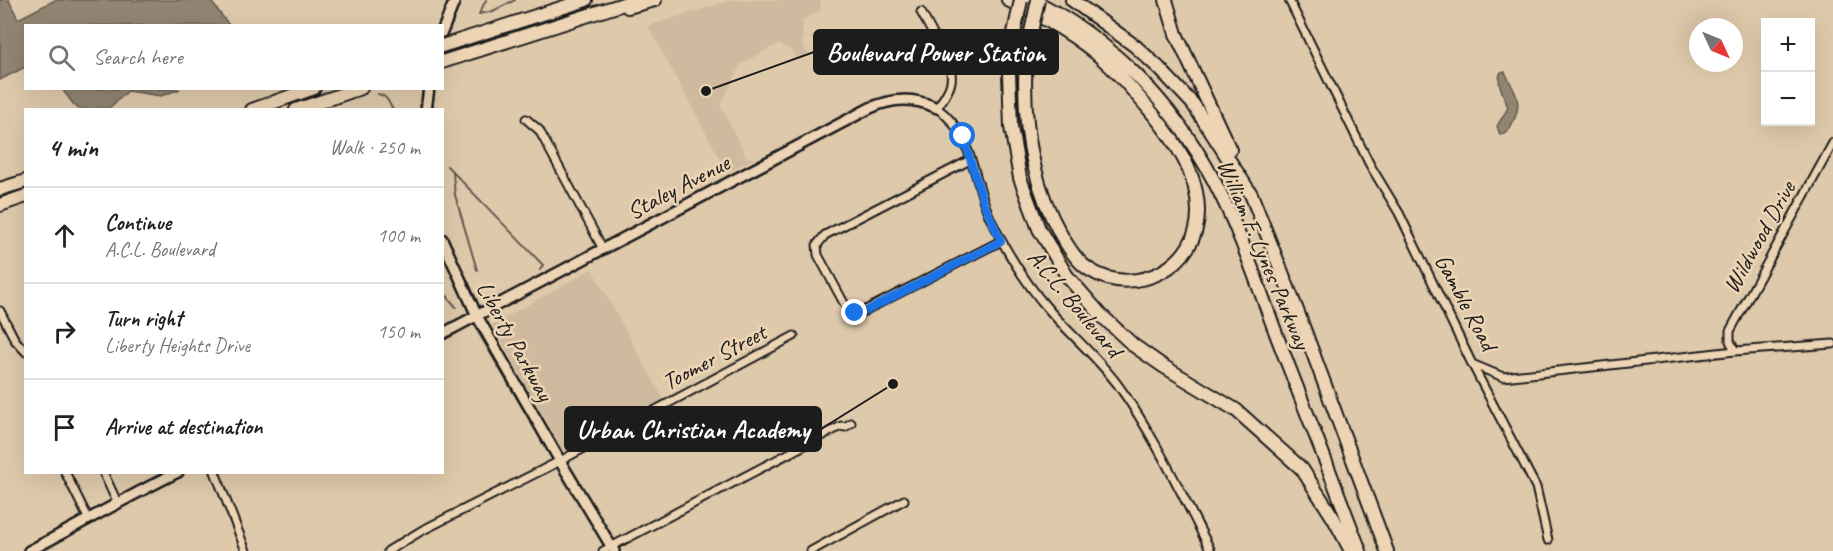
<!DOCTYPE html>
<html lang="en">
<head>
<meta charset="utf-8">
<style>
	body { margin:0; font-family:Caveat,sans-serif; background:#f6f6f6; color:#202124 }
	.controls { position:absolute; right:18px; top:18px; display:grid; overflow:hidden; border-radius:0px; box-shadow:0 6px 24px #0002 }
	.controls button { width:54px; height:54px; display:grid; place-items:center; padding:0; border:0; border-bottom:2px solid #e0e0e0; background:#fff; color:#202124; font:30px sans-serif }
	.compass { position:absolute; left:1689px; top:18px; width:54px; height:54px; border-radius:50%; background:#fff; box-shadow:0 6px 24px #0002; rotate:134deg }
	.stop { position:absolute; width:18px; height:18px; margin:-14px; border:4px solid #1a73e8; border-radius:50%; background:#fff }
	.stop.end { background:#1a73e8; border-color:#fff; box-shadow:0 2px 6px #0008 }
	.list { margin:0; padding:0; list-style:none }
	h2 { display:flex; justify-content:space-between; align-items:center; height:78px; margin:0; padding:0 24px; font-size:26px }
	h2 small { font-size:20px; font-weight:400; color:#757577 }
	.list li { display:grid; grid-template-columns:39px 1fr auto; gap:18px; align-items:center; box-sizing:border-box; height:96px; padding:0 24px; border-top:2px solid #e0e0e0 }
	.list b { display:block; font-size:22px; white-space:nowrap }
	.list p { margin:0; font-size:20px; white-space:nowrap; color:#757577 }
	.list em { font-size:20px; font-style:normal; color:#757577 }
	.icon { flex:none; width:33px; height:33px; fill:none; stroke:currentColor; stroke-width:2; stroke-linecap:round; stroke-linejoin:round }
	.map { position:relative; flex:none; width:1833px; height:551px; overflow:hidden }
	.search { position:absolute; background:#fff; box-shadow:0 6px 24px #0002; left:24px; top:24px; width:420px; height:66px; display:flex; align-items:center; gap:15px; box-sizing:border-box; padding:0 21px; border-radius:0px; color:#757577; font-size:22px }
	.panel { position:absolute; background:#fff; box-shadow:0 6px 24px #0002; left:24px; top:108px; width:420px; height:366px; border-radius:0px }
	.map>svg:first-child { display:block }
	.built { fill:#cfba9f }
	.water { fill:#928472; stroke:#635a50; stroke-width:1.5 }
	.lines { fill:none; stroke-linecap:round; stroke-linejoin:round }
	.stream { stroke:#635a50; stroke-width:2 }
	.street-casing { stroke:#1c1c1c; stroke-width:11 }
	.secondary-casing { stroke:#1c1c1c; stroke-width:14 }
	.highway-casing { stroke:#1c1c1c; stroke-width:16 }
	.street { stroke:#ecd4b4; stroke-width:7 }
	.secondary { stroke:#ecd4b4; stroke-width:9 }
	.highway { stroke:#ecd4b4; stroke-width:12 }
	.highway-bridge-casing { stroke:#1c1c1c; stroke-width:16; stroke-linecap:butt }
	.highway-bridge { stroke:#ecd4b4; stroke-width:12 }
	.route { stroke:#1a73e8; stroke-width:8 }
	.labels { text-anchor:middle; stroke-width:5; stroke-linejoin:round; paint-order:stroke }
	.street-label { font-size:24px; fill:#1c1c1c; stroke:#ecd4b4 }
	.leader { fill:none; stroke:#1c1c1c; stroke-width:2 }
	.callout-dot { fill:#1c1c1c; stroke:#ecd4b4; stroke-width:2 }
	.callout { fill:#1c1c1c; stroke:#1c1c1c; stroke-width:2 }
	.callout-label { font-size:26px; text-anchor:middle; font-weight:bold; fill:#fff }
</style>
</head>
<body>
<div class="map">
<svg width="1833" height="551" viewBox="0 0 1833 551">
	<rect width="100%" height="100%" fill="#dfc9ab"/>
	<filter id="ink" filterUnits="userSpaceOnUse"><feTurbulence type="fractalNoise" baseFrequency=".0167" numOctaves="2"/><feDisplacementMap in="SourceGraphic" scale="12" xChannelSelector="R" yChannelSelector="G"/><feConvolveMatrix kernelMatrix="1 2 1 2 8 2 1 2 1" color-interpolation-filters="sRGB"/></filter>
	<g filter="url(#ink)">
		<path class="built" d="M732,0H820L821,10L803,20L802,44L808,54L797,60L791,50L779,44L742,63L720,105L747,158L751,156L753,159L727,172L648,26Z
			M592,269L664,400L564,452L492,325Z"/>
		<path class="water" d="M0,0H9L18,19L55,0H210L229,25L26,26L25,67L0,80Z
			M1501,72H1505C1514,92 1524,100 1513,122C1510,129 1508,134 1500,135L1497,126L1508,108C1505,97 1495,82 1501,72Z
			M62,89H180L161,96L128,91L109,108L80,110L74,105Z"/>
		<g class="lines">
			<path class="stream" d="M479,14L493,11L515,0
				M479,14L486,0
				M378,94C388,96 388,102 393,110
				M447,166L543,265L540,270
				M453,174L455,195L477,270
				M442,290L456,307
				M478,332L542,441"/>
			<defs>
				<path id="street" d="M1289,0L1370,165L1399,213L1472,364L1503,377L1735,351L1833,344
					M921,12L949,64C956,83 947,93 937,108C974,134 973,182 991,220C1007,253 1026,284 1050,311C1072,336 1098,358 1118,385C1155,436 1182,495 1211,551
					M526,119L539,130L603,249
					M970,160L825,235L817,245L818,255L845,305L851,312L860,313L1001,241
					M0,311L15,340L26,352
					M1735,351L1730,341V331L1833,143
					M1472,364L1536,487L1548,540
					M65,472L89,520
					M103,472L117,502
					M215,472L246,551
					M388,551L421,531L560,461L794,336
					M603,551L841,426L845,427L851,423
					M811,551L904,500"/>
				<path id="secondary" d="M442,32L455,0
					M426,110L429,88
					M442,239L477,316L560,461L614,551
					M442,334L870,108C893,98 913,97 937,108
					M29,551C79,525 127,497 178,472"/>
				<path id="highway" d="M1008,0C1043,17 1078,36 1107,63C1124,79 1138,96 1153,114C1175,141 1198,174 1198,211C1199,266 1135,299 1090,270C1077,262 1069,248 1061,235C1030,180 1022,118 1026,55
					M1032,0C1109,37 1173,104 1213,179C1240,230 1258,286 1278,339C1306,410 1333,480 1360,551
					M1072,0L1135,46L1159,68L1193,104L1251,194L1298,313L1387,551
					M1166,0L1176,34L1230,150
					M628,7L655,0
					M442,46L586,0
					M1011,47L1009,74L1011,127L1020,178L1039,229L1067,276L1101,315L1133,345L1163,366L1236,410L1302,469L1334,519L1351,551
					M442,62L636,0
					M252,110L314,88
					M296,110L361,88
					M0,189L26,181
					M0,205L26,196"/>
			</defs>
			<use href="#street" class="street-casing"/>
			<use href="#secondary" class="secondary-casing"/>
			<use href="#highway" class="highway-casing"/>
			<use href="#street" class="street"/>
			<use href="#secondary" class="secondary"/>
			<use href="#highway" class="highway"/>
			<defs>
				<path id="highway-bridge" d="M1011,47L1021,0
					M1026,55L1038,0"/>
			</defs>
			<use href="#highway-bridge" class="highway-bridge-casing"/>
			<use href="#highway-bridge" class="highway-bridge"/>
		</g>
	</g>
	<g class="lines" filter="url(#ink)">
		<path class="route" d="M855,313L866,311L1001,241L984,204L963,136"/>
	</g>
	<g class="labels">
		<g class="street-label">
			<text transform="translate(678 187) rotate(-28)" y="8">Staley Avenue</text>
			<text transform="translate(1759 237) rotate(-61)" y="8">Wildwood Drive</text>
			<text transform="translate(1264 254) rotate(67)" y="8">William F. Lynes Parkway</text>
			<text transform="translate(1466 302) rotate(62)" y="8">Gamble Road</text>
			<text transform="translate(1075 303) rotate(50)" y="8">A.C.L. Boulevard</text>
			<text transform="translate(515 341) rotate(61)" y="8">Liberty Parkway</text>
			<text transform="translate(714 357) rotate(-28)" y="8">Toomer Street</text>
		</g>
	</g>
	<path class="leader" d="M706 91L814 52M893 384L821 429"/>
	<g class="callout-dot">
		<circle cx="706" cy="91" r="6"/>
		<circle cx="893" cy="384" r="6"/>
	</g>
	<g class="callout">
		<rect x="814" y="30" width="244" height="44" rx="6"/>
		<rect x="565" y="407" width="256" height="44" rx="6"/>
	</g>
	<g class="callout-label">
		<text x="936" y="61">Boulevard Power Station</text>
		<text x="693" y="438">Urban Christian Academy</text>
	</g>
</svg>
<div class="controls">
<button>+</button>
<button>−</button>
</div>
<svg class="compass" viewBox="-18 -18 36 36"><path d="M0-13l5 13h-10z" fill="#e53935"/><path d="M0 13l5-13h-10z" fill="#757577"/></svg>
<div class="stop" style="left:963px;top:136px"></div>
<div class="stop end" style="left:855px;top:313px"></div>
<div class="search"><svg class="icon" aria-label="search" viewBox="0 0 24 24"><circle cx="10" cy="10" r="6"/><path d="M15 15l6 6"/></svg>Search here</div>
<section class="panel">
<h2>4 min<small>Walk · 250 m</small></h2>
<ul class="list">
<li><svg class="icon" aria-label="ahead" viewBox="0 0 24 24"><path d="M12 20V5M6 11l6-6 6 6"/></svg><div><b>Continue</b><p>A.C.L. Boulevard</p></div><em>100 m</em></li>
<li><svg class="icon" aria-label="right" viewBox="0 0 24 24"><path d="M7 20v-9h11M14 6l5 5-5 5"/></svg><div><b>Turn right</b><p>Liberty Heights Drive</p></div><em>150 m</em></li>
<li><svg class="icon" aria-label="arrive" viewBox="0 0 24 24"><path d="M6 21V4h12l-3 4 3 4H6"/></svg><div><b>Arrive at destination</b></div></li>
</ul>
</section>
</div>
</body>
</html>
